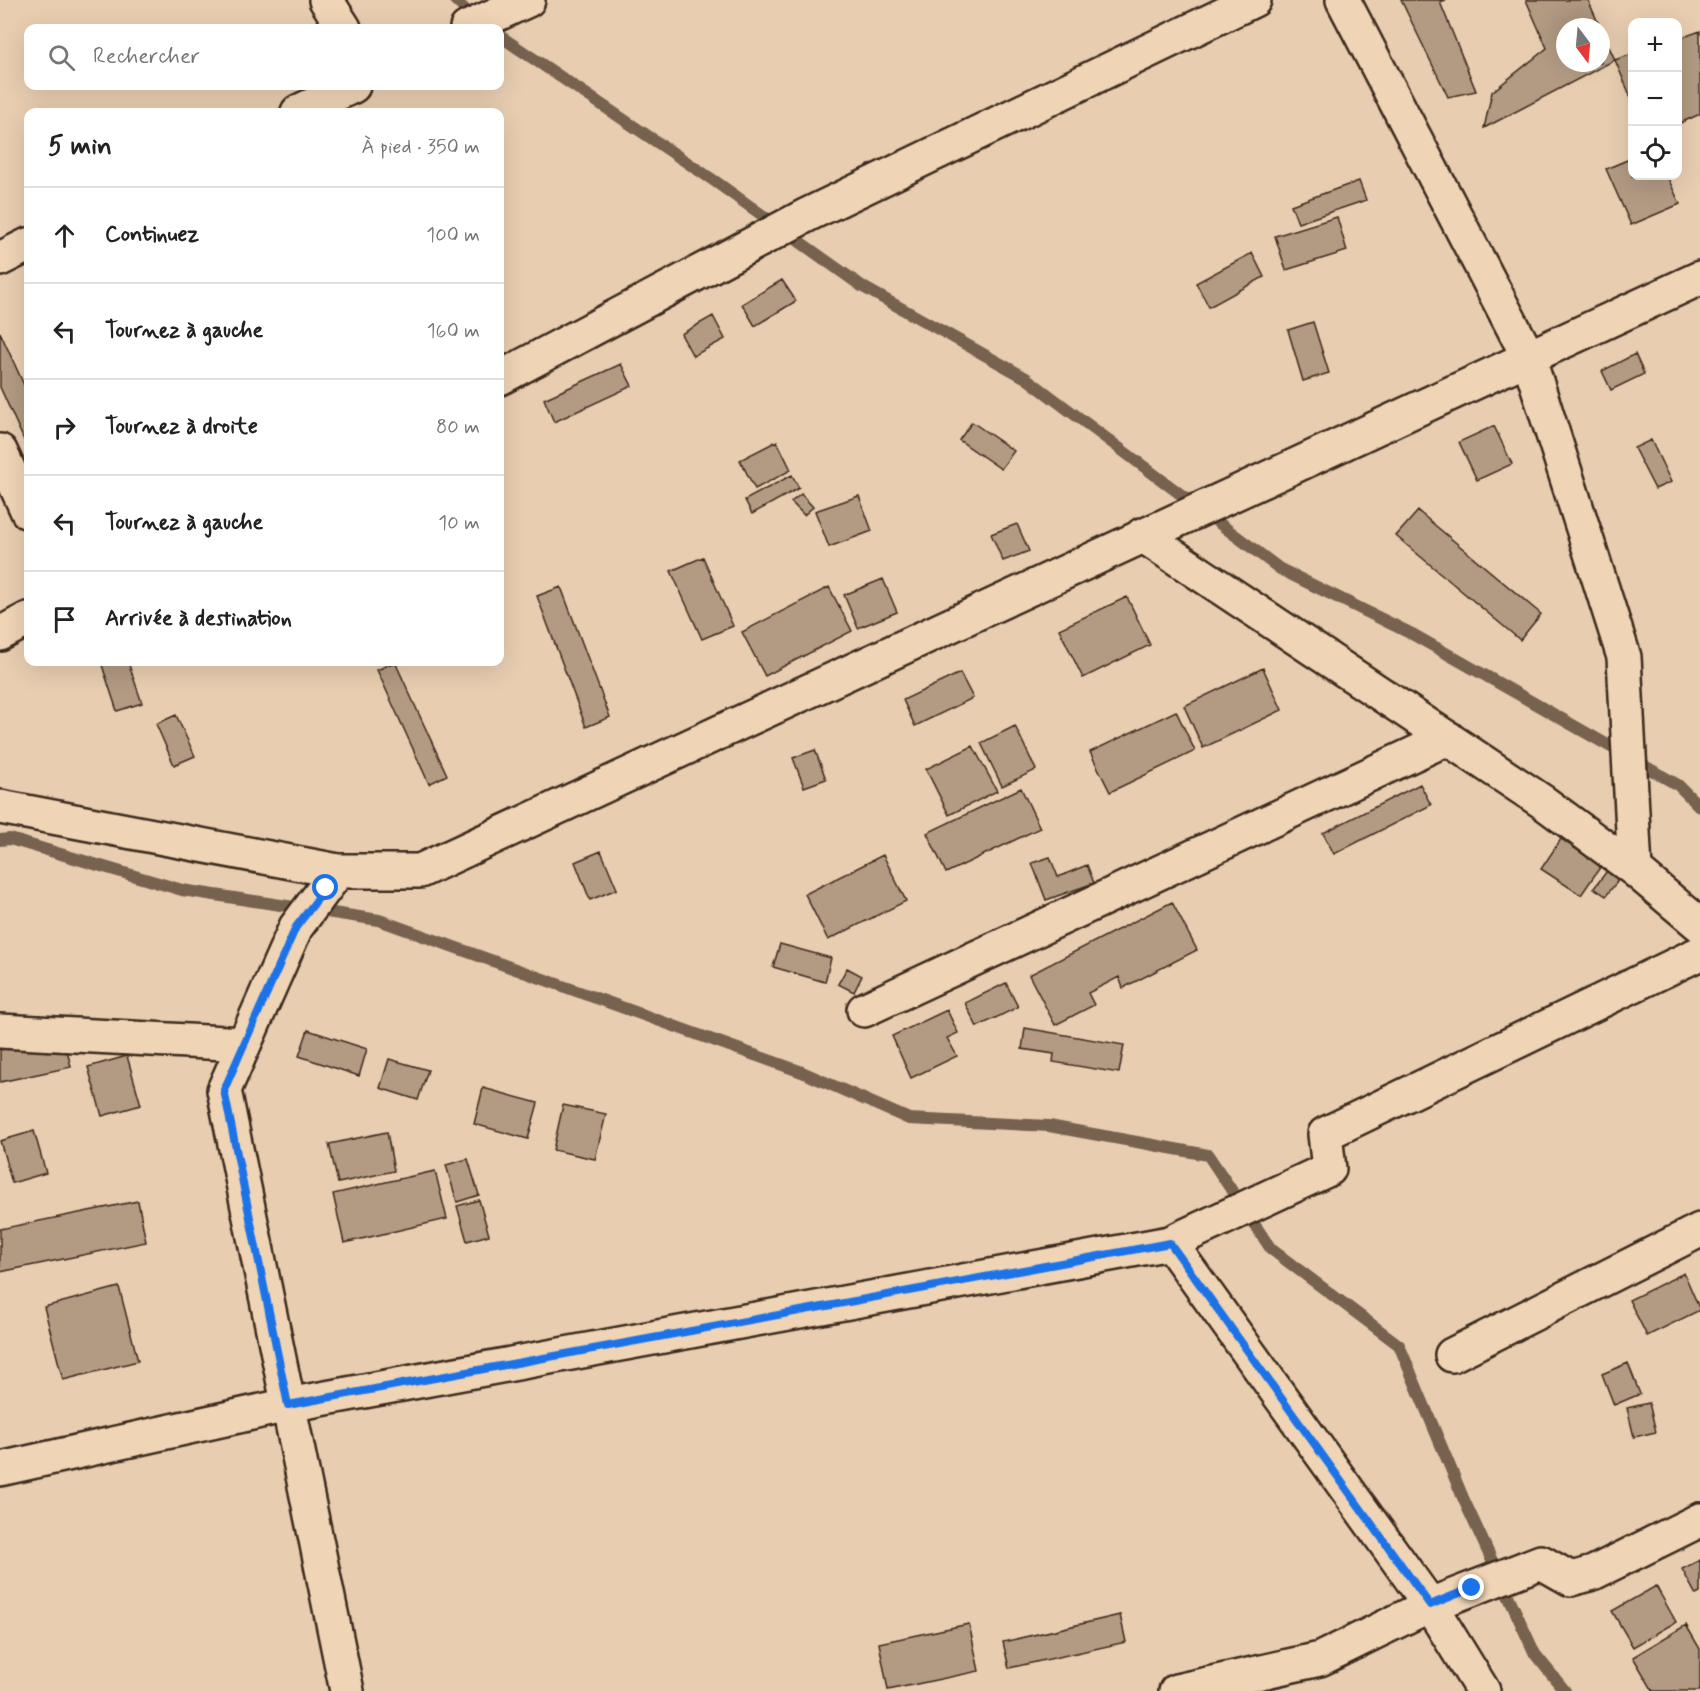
<!DOCTYPE html>
<html lang="fr">
<head>
<meta charset="utf-8">
<style>
	body { margin:0; font-family:Mynerve,sans-serif; background:#f6f6f6; color:#222 }
	.controls { position:absolute; right:18px; top:18px; display:grid; overflow:hidden; border-radius:12px; box-shadow:0 6px 24px #0002 }
	.controls button { width:54px; height:54px; display:grid; place-items:center; padding:0; border:0; border-bottom:2px solid #e0e0e0; background:#fff; color:#222; font:30px sans-serif }
	.compass { position:absolute; left:1556px; top:18px; width:54px; height:54px; border-radius:50%; background:#fff; box-shadow:0 6px 24px #0002; rotate:164deg }
	.stop { position:absolute; width:18px; height:18px; margin:-14px; border:4px solid #1a73e8; border-radius:50%; background:#fff }
	.stop.end { background:#1a73e8; border-color:#fff; box-shadow:0 2px 6px #0008 }
	.list { margin:0; padding:0; list-style:none }
	h2 { display:flex; justify-content:space-between; align-items:center; height:78px; margin:0; padding:0 24px; font-size:26px }
	h2 small { font-size:20px; font-weight:400; color:#767676 }
	.list li { display:grid; grid-template-columns:39px 1fr auto; gap:18px; align-items:center; box-sizing:border-box; height:96px; padding:0 24px; border-top:2px solid #e0e0e0 }
	.list b { display:block; font-size:22px; white-space:nowrap }
	.list em { font-size:20px; font-style:normal; color:#767676 }
	.icon { flex:none; width:33px; height:33px; fill:none; stroke:currentColor; stroke-width:2; stroke-linecap:round; stroke-linejoin:round }
	.map { position:relative; flex:none; width:1700px; height:1691px; overflow:hidden }
	.search { position:absolute; background:#fff; box-shadow:0 6px 24px #0002; left:24px; top:24px; width:480px; height:66px; display:flex; align-items:center; gap:15px; box-sizing:border-box; padding:0 21px; border-radius:12px; color:#767676; font-size:22px }
	.panel { position:absolute; background:#fff; box-shadow:0 6px 24px #0002; left:24px; top:108px; width:480px; height:558px; border-radius:12px }
	.map>svg:first-child { display:block }
	.lines { fill:none; stroke-linecap:round; stroke-linejoin:round }
	.stream { stroke:#766250; stroke-width:12 }
	.building { fill:#b29a83; stroke:#3b2a1e; stroke-width:1.5 }
	.street-casing { stroke:#3b2a1e; stroke-width:38 }
	.secondary-casing { stroke:#3b2a1e; stroke-width:38 }
	.street { stroke:#efd4b6; stroke-width:33 }
	.secondary { stroke:#efd4b6; stroke-width:33 }
	.route { stroke:#1a73e8; stroke-width:8 }
</style>
</head>
<body>
<div class="map">
<svg width="1700" height="1691" viewBox="0 0 1700 1691">
	<rect width="100%" height="100%" fill="#e8cdb0"/>
	<filter id="ink" filterUnits="userSpaceOnUse"><feTurbulence type="fractalNoise" baseFrequency=".0167" numOctaves="2"/><feDisplacementMap in="SourceGraphic" scale="12" xChannelSelector="R" yChannelSelector="G"/><feConvolveMatrix kernelMatrix="1 2 1 2 8 2 1 2 1" color-interpolation-filters="sRGB"/></filter>
	<g filter="url(#ink)">
		<g class="lines">
			<path class="stream" d="M455,0L476,20
				M500,36L716,182L863,287L1026,378L1280,569L1414,635L1678,785L1700,807
				M0,840L10,839L182,890L379,920L802,1072L909,1119L1049,1126L1208,1155L1271,1249L1399,1345L1464,1500L1535,1654L1565,1691"/>
		</g>
		<path class="building" d="M1401,0H1446L1440,2L1476,91L1448,97Z
			M1526,0H1588L1600,27H1565V63H1601V29L1615,60L1484,128L1492,92L1547,48Z
			M1700,31V114L1678,124V39Z
			M1632,54V100L1615,60Z
			M1632,158V176H1667L1680,204L1631,225L1606,169Z
			M1359,181L1366,200L1298,223L1291,205Z
			M1337,217L1347,251L1286,270L1275,236Z
			M1252,253L1264,277L1209,307L1196,283Z
			M782,280L796,301L755,326L742,304Z
			M713,316L725,339L693,356L681,334Z
			M1313,322L1329,373L1303,381L1288,330Z
			M0,332L28,394V449L0,387Z
			M1635,354L1644,374L1611,390L1602,371Z
			M621,364L632,386L554,422L544,399Z
			M972,422L1014,451L1001,469L959,440Z
			M1494,426L1512,464L1477,480L1459,442Z
			M1651,440L1671,482L1655,489L1634,448Z
			M777,441L791,470L755,489L740,460Z
			M792,475L799,488L752,514L745,500Z
			M801,494L813,507L804,515L791,502Z
			M859,496L872,531L829,547L815,511Z
			M1418,511L1541,614L1520,640L1396,536Z
			M1017,524L1029,551L1003,561L991,534Z
			M703,557L733,626L702,639L671,571Z
			M883,579L897,612L858,628L844,595Z
			M561,587L610,717L586,727L537,596Z
			M829,587L852,631L765,676L742,632Z
			M1127,597L1150,645L1083,678L1059,629Z
			M101,662H128L142,703L117,711Z
			M395,662L447,775L429,784L377,670Z
			M1263,668L1282,710L1203,748L1184,706Z
			M960,673L973,698L915,726L903,700Z
			M1176,711L1195,751L1110,792L1090,752Z
			M176,715L195,756L174,765L156,724Z
			M1015,726L1036,770L1002,786L981,743Z
			M973,746L997,791L949,815L926,769Z
			M815,750L826,779L804,787L793,758Z
			M1420,784L1431,805L1334,854L1323,833Z
			M1021,788L1040,828L946,873L927,833Z
			M1561,839L1601,866L1581,895L1541,869Z
			M601,851L617,889L590,900L575,862Z
			M883,855L906,901L828,940L805,894Z
			M1050,857L1058,877L1087,865L1094,883L1046,900L1032,863Z
			M1607,871L1619,879L1606,896L1594,888Z
			M1172,902L1197,950L1123,988L1119,977L1088,993L1094,1005L1055,1025L1029,975Z
			M780,944L831,958L825,982L773,967Z
			M847,968L862,976L854,992L838,984Z
			M1006,983L1018,1007L977,1027L965,1003Z
			M947,1010L958,1033L947,1038L957,1056L911,1078L892,1036Z
			M1025,1028L1124,1045L1119,1073L1053,1062L1054,1054L1022,1049Z
			M308,1030L367,1049L359,1076L299,1056Z
			M64,1037L71,1067L0,1082V1050Z
			M127,1056L141,1105L102,1116L88,1067Z
			M389,1059L428,1070L418,1100L380,1088Z
			M483,1088L538,1103L528,1139L474,1124Z
			M563,1105L606,1114L595,1159L553,1150Z
			M34,1131L46,1173L12,1183L0,1141Z
			M387,1132L394,1171L338,1183L329,1144Z
			M468,1159L479,1195L457,1202L446,1165Z
			M435,1171L447,1219L344,1243L333,1194Z
			M479,1200L489,1235L467,1241L457,1206Z
			M138,1201L146,1242L0,1272V1229Z
			M1684,1273L1700,1310L1647,1336L1629,1300Z
			M119,1287L138,1361L63,1380L44,1307Z
			M1628,1363L1640,1394L1614,1405L1602,1374Z
			M1649,1403L1656,1432L1634,1437L1627,1408Z
			M1700,1560V1593L1696,1595L1682,1569Z
			M1656,1586L1676,1622L1633,1647L1612,1611Z
			M1120,1615L1126,1642L1009,1668L1003,1642Z
			M969,1624L979,1671L888,1690L879,1643Z
			M1686,1625L1700,1649V1691H1653L1633,1657Z"/>
		<g class="lines">
			<defs>
				<path id="street" d="M326,0L344,28
					M1343,0L1528,356L1624,657L1635,870
					M500,378L807,215L1254,0
					M0,451L28,512
					M1142,535L1543,802L1635,870L1700,925
					M0,634L28,619
					M0,807L338,871
					M864,1010L1448,738
					M0,1031L244,1044
					M1170,1243L1329,1169L1325,1134L1700,953
					M1452,1355L1700,1230
					M0,1469L288,1405L1170,1243L1430,1605L1483,1691
					M347,1691L224,1090L296,927L338,871H420L1700,278
					M1176,1691L1320,1659L1430,1605L1541,1562L1571,1579L1593,1573L1700,1520"/>
				<path id="secondary" d="M467,28L528,0
					M298,112L353,86
					M0,259L28,245"/>
			</defs>
			<use href="#street" class="street-casing"/>
			<use href="#secondary" class="secondary-casing"/>
			<use href="#street" class="street"/>
			<use href="#secondary" class="secondary"/>
		</g>
	</g>
	<g class="lines" filter="url(#ink)">
		<path class="route" d="M326,888L296,927L224,1090L288,1405L1170,1243L1430,1605L1472,1588"/>
	</g>
</svg>
<div class="controls">
<button>+</button>
<button>−</button>
<button><svg class="icon" aria-label="locate" viewBox="0 0 24 24"><circle cx="12" cy="12" r="6"/><path d="M12 2v4M12 18v4M2 12h4M18 12h4"/></svg></button>
</div>
<svg class="compass" viewBox="-18 -18 36 36"><path d="M0-13l5 13h-10z" fill="#e53935"/><path d="M0 13l5-13h-10z" fill="#767676"/></svg>
<div class="stop" style="left:326px;top:888px"></div>
<div class="stop end" style="left:1472px;top:1588px"></div>
<div class="search"><svg class="icon" aria-label="search" viewBox="0 0 24 24"><circle cx="10" cy="10" r="6"/><path d="M15 15l6 6"/></svg>Rechercher</div>
<section class="panel">
<h2>5 min<small>À pied · 350 m</small></h2>
<ul class="list">
<li><svg class="icon" aria-label="ahead" viewBox="0 0 24 24"><path d="M12 20V5M6 11l6-6 6 6"/></svg><div><b>Continuez</b></div><em>100 m</em></li>
<li><svg class="icon" aria-label="left" viewBox="0 0 24 24"><path d="M17 20v-9H6M10 6l-5 5 5 5"/></svg><div><b>Tournez à gauche</b></div><em>160 m</em></li>
<li><svg class="icon" aria-label="right" viewBox="0 0 24 24"><path d="M7 20v-9h11M14 6l5 5-5 5"/></svg><div><b>Tournez à droite</b></div><em>80 m</em></li>
<li><svg class="icon" aria-label="left" viewBox="0 0 24 24"><path d="M17 20v-9H6M10 6l-5 5 5 5"/></svg><div><b>Tournez à gauche</b></div><em>10 m</em></li>
<li><svg class="icon" aria-label="arrive" viewBox="0 0 24 24"><path d="M6 21V4h12l-3 4 3 4H6"/></svg><div><b>Arrivée à destination</b></div></li>
</ul>
</section>
</div>
</body>
</html>
